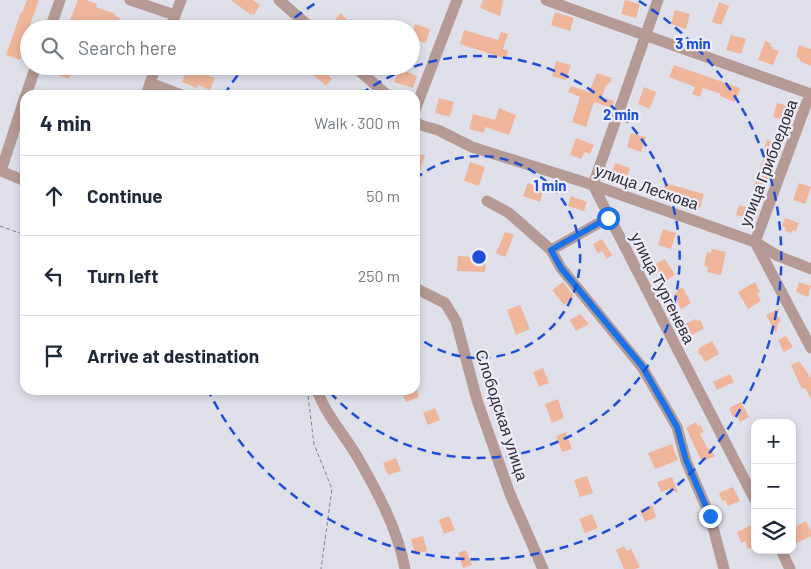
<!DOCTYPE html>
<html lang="en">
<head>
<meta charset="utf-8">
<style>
	body { margin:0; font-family:Barlow,sans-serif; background:#f6f6f7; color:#1f2937 }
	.controls { position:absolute; right:15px; bottom:15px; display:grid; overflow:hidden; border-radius:10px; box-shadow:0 2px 8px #0003 }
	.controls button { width:45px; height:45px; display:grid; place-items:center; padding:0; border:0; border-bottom:1px solid #e0e1e3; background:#fff; color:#1f2937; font:25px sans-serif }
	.stop { position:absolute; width:15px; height:15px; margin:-11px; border:4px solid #1a73e8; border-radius:50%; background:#fff }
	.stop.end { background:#1a73e8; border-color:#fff; box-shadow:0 1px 5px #0008 }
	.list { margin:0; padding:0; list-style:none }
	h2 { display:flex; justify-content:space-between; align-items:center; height:65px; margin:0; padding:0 20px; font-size:21px }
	h2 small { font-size:16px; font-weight:400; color:#747a83 }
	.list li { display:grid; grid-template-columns:32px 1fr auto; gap:15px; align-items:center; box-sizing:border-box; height:80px; padding:0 20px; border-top:1px solid #e0e1e3 }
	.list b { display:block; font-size:19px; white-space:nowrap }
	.list em { font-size:16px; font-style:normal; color:#747a83 }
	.icon { flex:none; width:28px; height:28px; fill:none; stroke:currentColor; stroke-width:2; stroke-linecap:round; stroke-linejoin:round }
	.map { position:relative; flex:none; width:811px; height:569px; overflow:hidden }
	.search { position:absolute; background:#fff; box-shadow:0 2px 8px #0003; left:20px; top:20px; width:400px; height:55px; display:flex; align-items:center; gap:12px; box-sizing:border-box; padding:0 18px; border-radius:28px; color:#747a83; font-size:19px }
	.panel { position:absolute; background:#fff; box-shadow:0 2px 8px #0003; left:20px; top:90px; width:400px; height:305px; border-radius:15px }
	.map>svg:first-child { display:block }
	.building { fill:#efb69b }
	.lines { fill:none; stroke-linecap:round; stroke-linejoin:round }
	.path { stroke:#818189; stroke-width:1; stroke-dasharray:4 2.5; stroke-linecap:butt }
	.minor { stroke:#b69a95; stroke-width:11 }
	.route { stroke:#1a73e8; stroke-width:6 }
	.ring { fill:none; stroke:#1d4ed8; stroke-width:2.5; stroke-dasharray:9 6 }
	.labels { text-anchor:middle; stroke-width:4.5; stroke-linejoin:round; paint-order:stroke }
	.street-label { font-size:16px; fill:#2c2c31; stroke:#eeedf9 }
	.centre { fill:#1d4ed8; stroke:#eeedf9; stroke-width:2.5 }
	.ring-label { font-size:15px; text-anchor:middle; font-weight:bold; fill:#1d4ed8; stroke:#eeedf9; stroke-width:4.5; stroke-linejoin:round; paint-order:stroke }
</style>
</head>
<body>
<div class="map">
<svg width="811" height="569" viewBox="0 0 811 569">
	<rect width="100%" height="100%" fill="#e0e0eb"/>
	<path class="building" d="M27,0H39L22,47L24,48L20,60L6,55L21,12L22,13Z
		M78,0H86L97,4L96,7L116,14L115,16L120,18L116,29H111L90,22L89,26L70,20Z
		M231,0H253L260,5L254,15L252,13L251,15Z
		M483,0H503L500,16L480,8Z
		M625,0L640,4L636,18L621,14Z
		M719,2L729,6L721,25L712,22Z
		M675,10L690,14L686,29L671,24Z
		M555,12L574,18L570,31L551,25Z
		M341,13L350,24L346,29H327Z
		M415,24L430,29L426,43L411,39Z
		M464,30L498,40L501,32L508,34L503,49L508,51L506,59L460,44Z
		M731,35L746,39L741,54L726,50Z
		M765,41L771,43L770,46L773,47L772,49L779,51L773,65L758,60Z
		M799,45L811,49V66L800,61V59L796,57Z
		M556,61L571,65L566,80L552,76Z
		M674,65L740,88L735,102L720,96L721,94L703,88L700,97L692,94L695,87L669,77Z
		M54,66H74L69,79L52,73Z
		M319,66H331L335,70L329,76L332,79L326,86L312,74Z
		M188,68L215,78L210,90L198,85L197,88L182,82Z
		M399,69L417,76L413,88L394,82Z
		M597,73L612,78L610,83L606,85L602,97L614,101L612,108L594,102L586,127L572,122L580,97L568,92L571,86L589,92Z
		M644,87L656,92L650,109L638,104Z
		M439,98L454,102L450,117L435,113Z
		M777,103L792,107L788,122L773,117Z
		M499,108L516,115L509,135L485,127L484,133L469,129L473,114L495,120Z
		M631,133L646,137L641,152L627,147Z
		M576,138L594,145L590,154L585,152L581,159L570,155Z
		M767,140L782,144L764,189L754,186L765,155H762Z
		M415,152L425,156L416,183L415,182Z
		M470,162L485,167L479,186L464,181Z
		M615,163L630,168L625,183L610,178Z
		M528,183L544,189L540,202L523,196Z
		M665,183L704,194L700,208L661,198Z
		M799,183L811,187L805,204L793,200Z
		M571,196L587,202L584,211L568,206Z
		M739,205L759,211L752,225L742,222L744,217L736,215Z
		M785,218L799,223L796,231L793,230L792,233L785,231L786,228L782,226Z
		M663,229L676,233L671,249L658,245Z
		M505,232L514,235L505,257L496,253Z
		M602,239L612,255L607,259L602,251L598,254L593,244Z
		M712,249L726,252L721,275L707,272L708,267L704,266L707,252L711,253Z
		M458,256L486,258L485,272L457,271Z
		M665,259L675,275L664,282L654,265Z
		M563,282L574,296L564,305L552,290Z
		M755,282L760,292L757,294L761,301L748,309L738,292Z
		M799,282L811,286L808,297L796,292Z
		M683,288L691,303L681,309L674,295L679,289Z
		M520,305L530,329L516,335L507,310Z
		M780,308L777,315L781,321L778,323L776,333L766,315Z
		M580,314L589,324L576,331L570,320Z
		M696,319L697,321L700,320L704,328L691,336L685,324Z
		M786,336L793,347L784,352L778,340Z
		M712,341L719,354L705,362L701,355L698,353L699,348Z
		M799,361L811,378V399L805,388L802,389L791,365Z
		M543,368L549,383L539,387L533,372Z
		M730,374L734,382L717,390L713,382Z
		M401,390H417L419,397L406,402Z
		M558,399L564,418L552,423L545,404Z
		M741,402L749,417L740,422L737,415L733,417L729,408Z
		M435,408L440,420L428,425L423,413Z
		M696,422L698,426L700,425L704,432L700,434L708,449L710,448L715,456L702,462L686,428Z
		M566,432L572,449L562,452L556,436Z
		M672,444L678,460L655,469L648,453Z
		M396,458L401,471L388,475L383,463Z
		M587,476L593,493L580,497L574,480Z
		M672,477L678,493L670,489L661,492L657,482Z
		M733,487L740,501L728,506L725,500L722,501L719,493Z
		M652,505L656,517L645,522L640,510Z
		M592,514L598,528L585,533L579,519Z
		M449,516L455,530L444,534L439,520Z
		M806,521L811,531V536L795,544L792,538V528Z
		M752,525L755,532V546L748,549L745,541L741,543L737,532Z
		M423,536L427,551L415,554L411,539Z
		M624,546L627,551L631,549L640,567L635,569H624L616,550Z
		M466,550L472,565L463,568L458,553Z"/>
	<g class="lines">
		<path class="path" d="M0,226L25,235
			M308,396L314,444L332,489L321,569"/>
		<path class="minor" d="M130,0L175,15
			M279,0L312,29
			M546,0L811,94
			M658,0L593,185L755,500
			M50,29L60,0
			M170,29L181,0
			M354,66L387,95
			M150,83L181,95
			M26,95L36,66
			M146,95L156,66
			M811,96L807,102L755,242L811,348
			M25,97L1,171L25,181
			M415,110L457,0
			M415,121L420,125L438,130L472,147L593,185L755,242L778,256L811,269
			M487,201L509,213L551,250L561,268L642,367L677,427L686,461L710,516L724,569
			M551,250L608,218
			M415,288L445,303L456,321L477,400L510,494L543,569
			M317,390C325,413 342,432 355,453C375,487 398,529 405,569
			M781,550L790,569"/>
	</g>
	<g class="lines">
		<path class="route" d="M608,218L551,250L561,268L642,366L677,427L686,460L710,516"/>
	</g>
	<g class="ring">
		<path d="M415 179A101 101 0 1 1 415 335"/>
		<path d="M361 94A201 201 0 1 1 328 390"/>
		<path d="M224 95A302 302 0 0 1 244 67M283 27A302 302 0 0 1 319 1M639 1A302 302 0 1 1 209 392"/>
	</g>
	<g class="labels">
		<g class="street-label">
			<text transform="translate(768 163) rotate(-69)" y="6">улица Грибоедова</text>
			<text transform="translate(647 187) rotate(19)" y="6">улица Лескова</text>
			<text transform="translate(663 288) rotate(63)" y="6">улица Тургенева</text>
			<text transform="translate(502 415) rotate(72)" y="6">Слободская улица</text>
		</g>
	</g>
	<circle cx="479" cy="257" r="8" class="centre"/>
	<g class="ring-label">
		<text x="693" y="49">3 min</text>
		<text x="621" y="120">2 min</text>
		<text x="550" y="191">1 min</text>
	</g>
</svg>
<div class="controls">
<button>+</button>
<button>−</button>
<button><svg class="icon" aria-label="layers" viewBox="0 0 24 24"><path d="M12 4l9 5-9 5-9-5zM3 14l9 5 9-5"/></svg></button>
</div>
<div class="stop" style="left:608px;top:218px"></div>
<div class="stop end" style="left:710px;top:516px"></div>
<div class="search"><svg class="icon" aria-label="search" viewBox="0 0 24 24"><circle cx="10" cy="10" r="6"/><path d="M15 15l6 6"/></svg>Search here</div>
<section class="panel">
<h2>4 min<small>Walk · 300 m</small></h2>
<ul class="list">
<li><svg class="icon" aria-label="ahead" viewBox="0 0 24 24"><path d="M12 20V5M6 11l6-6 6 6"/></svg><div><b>Continue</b></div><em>50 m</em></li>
<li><svg class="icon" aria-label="left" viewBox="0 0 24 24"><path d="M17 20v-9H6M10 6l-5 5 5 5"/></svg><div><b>Turn left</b></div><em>250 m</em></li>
<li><svg class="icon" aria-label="arrive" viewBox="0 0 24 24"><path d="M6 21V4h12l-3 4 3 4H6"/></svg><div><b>Arrive at destination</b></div></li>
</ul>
</section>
</div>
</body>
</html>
